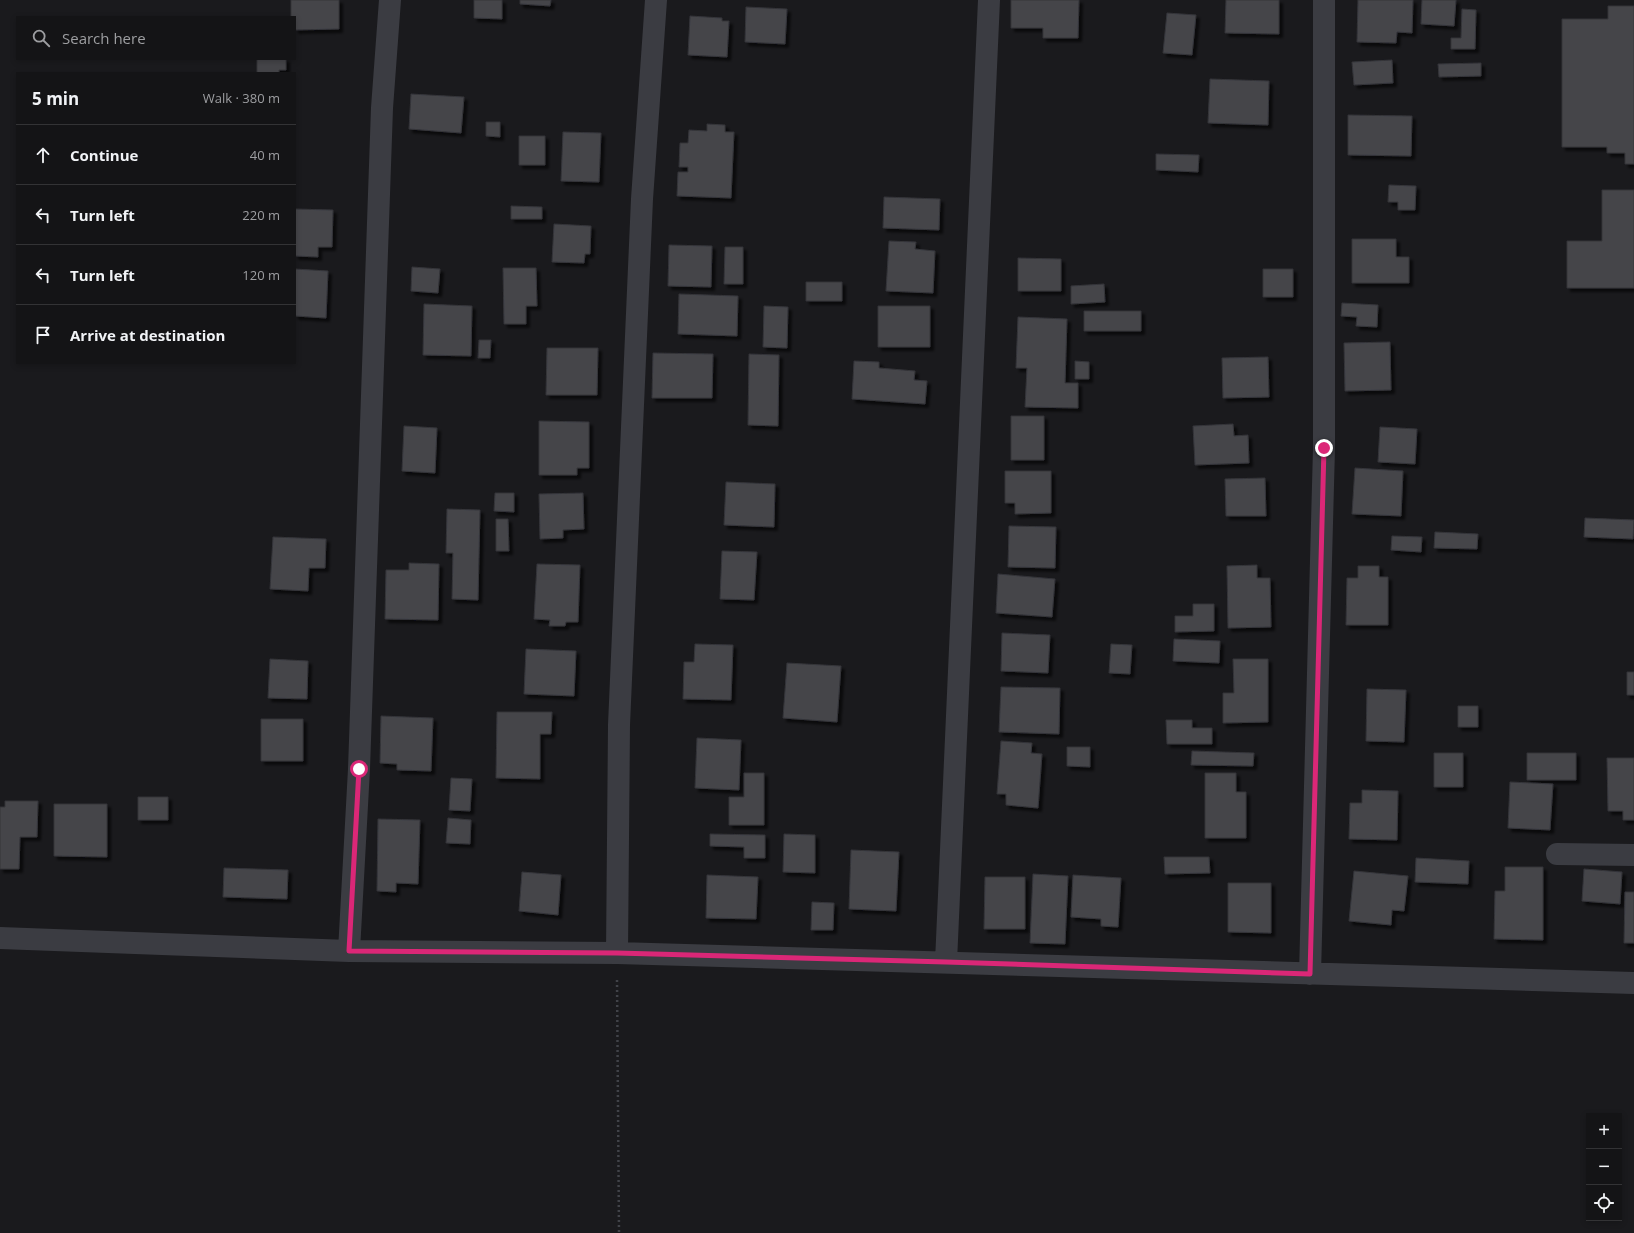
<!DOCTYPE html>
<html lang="en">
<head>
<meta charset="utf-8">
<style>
	body { margin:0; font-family:"Open Sans",sans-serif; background:#1d1d1f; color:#f1f3f6 }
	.controls { position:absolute; right:12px; bottom:12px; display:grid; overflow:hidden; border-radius:0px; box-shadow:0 2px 6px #0003 }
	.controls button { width:36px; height:36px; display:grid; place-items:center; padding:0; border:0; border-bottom:1px solid #333335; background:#141416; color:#f1f3f6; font:20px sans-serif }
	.stop { position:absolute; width:12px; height:12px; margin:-9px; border:3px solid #db2777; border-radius:50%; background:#fff }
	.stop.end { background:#db2777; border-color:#fff; box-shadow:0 1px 4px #0008 }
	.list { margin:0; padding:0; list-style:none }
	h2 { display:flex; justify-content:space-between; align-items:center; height:52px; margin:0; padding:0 16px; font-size:17px }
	h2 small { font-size:13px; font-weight:400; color:#9d9ea1 }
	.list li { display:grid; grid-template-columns:26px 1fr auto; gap:12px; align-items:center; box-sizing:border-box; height:60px; padding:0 16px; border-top:1px solid #333335 }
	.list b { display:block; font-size:15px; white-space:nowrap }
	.list em { font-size:13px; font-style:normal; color:#9d9ea1 }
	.icon { flex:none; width:22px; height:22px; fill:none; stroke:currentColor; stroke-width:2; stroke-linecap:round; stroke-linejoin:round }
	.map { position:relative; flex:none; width:1634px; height:1233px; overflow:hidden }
	.search { position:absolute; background:#141416; box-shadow:0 2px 6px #0003; left:16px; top:16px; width:280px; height:44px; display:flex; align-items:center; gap:10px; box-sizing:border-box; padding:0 14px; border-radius:0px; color:#9d9ea1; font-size:15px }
	.panel { position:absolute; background:#141416; box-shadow:0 2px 6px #0003; left:16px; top:72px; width:280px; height:292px; border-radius:0px }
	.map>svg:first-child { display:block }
	.building { fill:#44454a; stroke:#343439; filter:url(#shadow) }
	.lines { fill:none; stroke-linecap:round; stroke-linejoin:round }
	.path { stroke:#414349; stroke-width:2.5; stroke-dasharray:2 3; stroke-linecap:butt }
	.minor { stroke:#3b3c42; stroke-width:22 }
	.route { stroke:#db2777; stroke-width:5 }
</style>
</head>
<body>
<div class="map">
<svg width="1634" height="1233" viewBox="0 0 1634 1233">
	<defs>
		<filter id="shadow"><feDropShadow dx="3.5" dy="3.5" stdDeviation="1" flood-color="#0009"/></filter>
	</defs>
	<rect width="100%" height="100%" fill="#1a1a1d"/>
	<path class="building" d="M291,0H339V29L295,30V17H291Z
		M474,0H502V19L474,18Z
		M520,0H551L550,6L520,4Z
		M1011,0H1079L1078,38H1043V28H1011Z
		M1226,0H1279V34L1225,33Z
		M1358,0H1413L1412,33L1397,32L1396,43L1357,42Z
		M1422,0H1456L1454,26L1421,24Z
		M1608,6H1634V164H1625V153H1607V147H1562V19H1608Z
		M746,7L787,9L785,44L745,42Z
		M1462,9L1476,10L1475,49H1451V38H1461Z
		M1167,13L1196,15L1192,55L1163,53Z
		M690,16L722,18V21H729L727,57L688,55Z
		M257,59H286V70H279V73H257Z
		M1392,60L1393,83L1354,85L1352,62Z
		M1481,63V76L1439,77L1438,64Z
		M1210,79L1269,81L1268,125L1208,123Z
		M411,94L464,97L461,133L409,129Z
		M1348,115L1412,116L1411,156L1348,155Z
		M486,122H500V137L486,136Z
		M707,124L725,125V132H734L731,198L677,196L678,172H688V167H679L680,143H688L689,130L707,131Z
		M563,132L601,133L599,182L561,181Z
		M519,136H545V165H519Z
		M1156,154L1199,155L1198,172L1156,170Z
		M1389,185L1416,186L1415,210H1398V202H1388Z
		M1602,190H1634V288H1567V241H1602Z
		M884,197L940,199L939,230L883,228Z
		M511,206L542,207V219H511Z
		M295,209L333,210L332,247H318V257L295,256Z
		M554,224L591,226L590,254H585L584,263L552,262Z
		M1352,239H1396V257H1409V283H1352Z
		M889,241L916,242L915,249L935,251L933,293L886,291Z
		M669,245L712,246L711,287L668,286Z
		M725,247H743V284H724Z
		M1018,258L1061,259V291H1018Z
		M412,267L440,269L438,293L411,291Z
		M503,268H536L537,306H526V324H504Z
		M295,269L328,271L326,318L295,316Z
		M1263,269H1293V297H1263Z
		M806,282H842V301H806Z
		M1104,284L1105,302L1071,304V286Z
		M679,294L738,296L737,336L678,334Z
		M1342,303L1378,305L1377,327L1356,326L1357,317L1341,316Z
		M424,304L472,306L471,356L423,355Z
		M764,306L788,307L787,348L763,347Z
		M878,306H930V347H878Z
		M1084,311H1141V331H1084Z
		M1018,317L1067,319L1065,383H1078V408L1025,407L1027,368H1016Z
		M479,340H491L490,358H478Z
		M1390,342L1391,390L1345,391L1344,343Z
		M547,348H598L597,395H546Z
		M653,353L713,354L712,398H652Z
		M749,354L779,355L778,426L748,425Z
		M1268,357L1269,397L1223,398L1222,358Z
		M854,361L879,362V368L915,371L914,380L927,381L925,404L852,399Z
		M1075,361L1089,362V379H1075Z
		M1011,416H1044V460H1011Z
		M539,421L589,422V468H577V475H539Z
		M1233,424L1234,436L1248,435L1249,463L1195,465L1193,426Z
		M404,426L437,428L435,473L402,471Z
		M1380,427L1417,429L1415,464L1378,462Z
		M1355,468L1403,471L1401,516L1352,514Z
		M1005,471H1051V513L1015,514V503H1005Z
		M1265,478L1266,516H1226L1225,479Z
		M726,482L775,484L774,527L724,525Z
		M495,493H514V512L494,511Z
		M583,493L584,529L563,530V538L540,539L539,494Z
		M447,509L480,510L478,600L452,599L453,553H446Z
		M1585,518L1634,520L1633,539L1584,537Z
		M496,519H508L509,551H496Z
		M1009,526L1056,527L1055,568L1008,567Z
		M1435,532L1478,534L1477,549L1434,548Z
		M1392,536L1422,537L1421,552L1391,550Z
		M273,537L326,539L325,568H309L308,591L270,589Z
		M722,551L757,552L754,600L720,599Z
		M409,563L439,564L438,620L385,619L386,570H409Z
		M537,564L580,565L578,622H566L565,626H549L550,620L534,619Z
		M1257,565V578H1270L1271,627L1228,628L1227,566Z
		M1358,566H1379V577H1388V625H1346L1347,578H1358Z
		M998,574L1055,579L1052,617L996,613Z
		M1193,604H1214V631L1175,632V616H1193Z
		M1002,633L1050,635L1048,673L1001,671Z
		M1174,639L1220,641L1219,663L1173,661Z
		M695,644L733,645L731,700L683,699L684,662H694Z
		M1111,644L1132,645L1130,674L1109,673Z
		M526,649L576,651L574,696L524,694Z
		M270,659L308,661L307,699L268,698Z
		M1233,659H1268V722L1223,723V693H1234Z
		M787,663L841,666L837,722L783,718Z
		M1627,672H1634V695H1627Z
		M1001,687L1060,688L1059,734L999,732Z
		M1367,689L1406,690L1404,742L1366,741Z
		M1458,706H1478V727H1458Z
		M497,712H552L551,734H540V779L496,778Z
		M381,716L433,718L431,771L397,770V764L380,763Z
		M261,719H303V761H261Z
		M1166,720H1192V728H1212V744H1167Z
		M697,738L741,740L739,790L695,788Z
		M1001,741L1032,743L1031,753L1042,754L1038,808L1006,805V794H997Z
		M1067,747H1090V767L1067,766Z
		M1192,751L1254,753L1253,766L1191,765Z
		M1434,753H1463V787H1434Z
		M1527,753H1576V780H1527Z
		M1607,758H1634V820H1623V811H1608Z
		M744,773H764V825H729V797H744Z
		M1205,773H1236V792H1246V838H1205Z
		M451,778L472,779L470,811L449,810Z
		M1510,782L1553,784L1550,830L1508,828Z
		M1362,790L1398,791L1397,840L1349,839L1350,803H1362Z
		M138,797H168V820H138Z
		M5,801H38L37,837H20L19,869H0V807H5Z
		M54,804H107V857L54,856Z
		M448,818L471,820L470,844L446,843Z
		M378,819L420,820L418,884L396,883V892L377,891Z
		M710,834L765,835V858H744V847L710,846Z
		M784,834L815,835V873L783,872Z
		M851,850L899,852L896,911L849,909Z
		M1164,857H1209L1210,873L1165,874Z
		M1416,858L1469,861L1468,884L1415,882Z
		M1505,867H1543V940L1494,939L1495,891H1505Z
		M224,868L288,870L287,899L223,897Z
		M1584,869L1622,872L1620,904L1582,901Z
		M1354,871L1408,876L1404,911L1392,910L1391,925L1349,921Z
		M522,872L561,875L558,915L519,911Z
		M1033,874L1068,876L1065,944L1030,943Z
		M707,875L758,877L756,919L706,918Z
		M1073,875L1121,878L1118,927L1101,926V919L1071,917Z
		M985,877H1025V929H984Z
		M1228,883H1271V933L1228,932Z
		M1625,892H1634V943H1624Z
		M812,902L834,903L833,930H811Z"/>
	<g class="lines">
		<path class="path" d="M617,980L619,1233"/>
		<path class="minor" d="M1557,854L1634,855
			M0,938L349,951L617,953L1634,983
			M349,951L359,769L382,108L390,0
			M617,953L619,725L642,199L656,0
			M946,962L989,0
			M1310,974L1324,448V0"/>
	</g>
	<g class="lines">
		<path class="route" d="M359,769L349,951L617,953L946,962L1310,974L1324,448"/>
	</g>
</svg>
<div class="controls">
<button>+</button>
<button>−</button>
<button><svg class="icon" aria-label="locate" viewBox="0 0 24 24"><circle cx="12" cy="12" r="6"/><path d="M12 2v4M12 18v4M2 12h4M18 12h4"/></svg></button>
</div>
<div class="stop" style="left:359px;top:769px"></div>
<div class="stop end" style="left:1324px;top:448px"></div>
<div class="search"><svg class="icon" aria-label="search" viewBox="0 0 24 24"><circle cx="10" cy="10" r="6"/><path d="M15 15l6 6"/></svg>Search here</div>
<section class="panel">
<h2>5 min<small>Walk · 380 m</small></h2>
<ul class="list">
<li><svg class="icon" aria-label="ahead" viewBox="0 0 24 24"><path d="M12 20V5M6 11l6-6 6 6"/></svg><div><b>Continue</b></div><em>40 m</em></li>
<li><svg class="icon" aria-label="left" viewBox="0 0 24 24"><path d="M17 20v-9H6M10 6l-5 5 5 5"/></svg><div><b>Turn left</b></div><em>220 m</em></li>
<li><svg class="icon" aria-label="left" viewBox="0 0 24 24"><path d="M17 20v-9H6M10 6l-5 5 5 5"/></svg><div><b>Turn left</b></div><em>120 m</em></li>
<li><svg class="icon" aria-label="arrive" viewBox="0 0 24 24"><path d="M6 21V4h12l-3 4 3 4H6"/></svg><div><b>Arrive at destination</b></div></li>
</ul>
</section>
</div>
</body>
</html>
